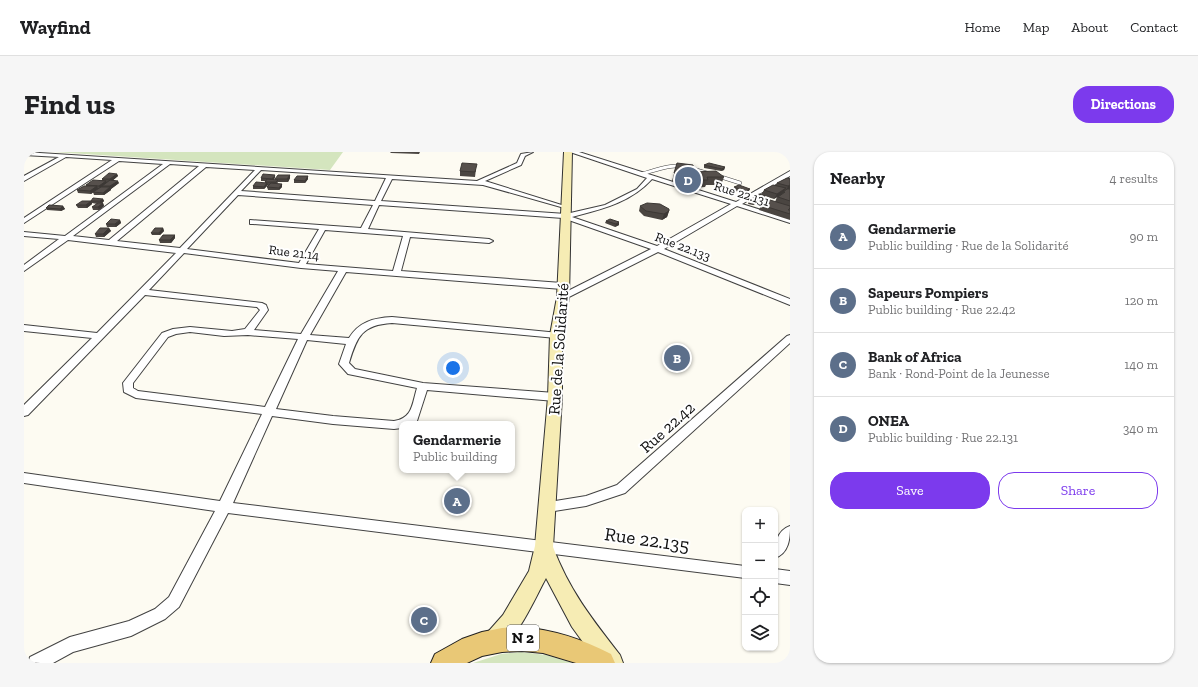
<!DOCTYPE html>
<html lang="en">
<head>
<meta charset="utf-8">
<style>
	body { margin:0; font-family:"Zilla Slab",serif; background:#f6f6f6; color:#202124 }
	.controls { position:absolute; right:12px; bottom:12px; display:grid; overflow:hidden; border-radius:8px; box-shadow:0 1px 3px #0004 }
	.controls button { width:36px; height:36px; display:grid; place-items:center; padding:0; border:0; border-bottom:1px solid #e0e0e0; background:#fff; color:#202124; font:20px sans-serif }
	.you { position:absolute; left:429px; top:216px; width:14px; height:14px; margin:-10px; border:3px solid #fff; border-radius:50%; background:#1a73e8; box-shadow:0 0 0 6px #1a73e833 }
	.badge { display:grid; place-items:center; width:26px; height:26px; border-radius:50%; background:#7c3aed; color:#fff; font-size:13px; font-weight:700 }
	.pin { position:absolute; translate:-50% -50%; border:2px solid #fff; box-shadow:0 1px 4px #0006 }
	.popup { position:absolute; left:375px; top:269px; width:116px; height:52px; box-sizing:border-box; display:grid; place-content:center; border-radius:8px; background:#fff; filter:drop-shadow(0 1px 3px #0005); font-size:13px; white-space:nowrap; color:#757577 }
	.popup b { font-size:15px; color:#202124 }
	.popup::after { content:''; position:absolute; left:50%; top:100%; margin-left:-8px; border:8px solid transparent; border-top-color:#fff }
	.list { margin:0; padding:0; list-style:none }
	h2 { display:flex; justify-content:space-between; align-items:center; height:52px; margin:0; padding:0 16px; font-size:17px }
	h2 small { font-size:13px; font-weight:400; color:#757577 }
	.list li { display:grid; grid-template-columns:26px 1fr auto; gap:12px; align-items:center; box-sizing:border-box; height:64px; padding:0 16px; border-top:1px solid #e0e0e0 }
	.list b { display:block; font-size:15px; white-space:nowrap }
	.list p { margin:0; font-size:13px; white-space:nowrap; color:#757577 }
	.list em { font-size:13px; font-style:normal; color:#757577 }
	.actions { display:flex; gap:8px; padding:12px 16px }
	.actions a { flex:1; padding:9px 0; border:1px solid #7c3aed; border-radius:16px; text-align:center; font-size:14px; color:#7c3aed }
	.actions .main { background:#7c3aed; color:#fff }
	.icon { flex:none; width:22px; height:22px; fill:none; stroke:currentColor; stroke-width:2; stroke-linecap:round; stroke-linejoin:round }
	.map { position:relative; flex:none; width:766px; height:511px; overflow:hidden; border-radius:16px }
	header { display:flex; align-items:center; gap:24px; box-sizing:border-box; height:56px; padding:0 20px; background:#fff; border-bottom:1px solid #e0e0e0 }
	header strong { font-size:19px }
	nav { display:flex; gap:22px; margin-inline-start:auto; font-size:14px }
	.intro { display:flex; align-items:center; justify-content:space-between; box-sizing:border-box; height:96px; padding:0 24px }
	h1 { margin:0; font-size:28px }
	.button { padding:10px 18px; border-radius:16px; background:#7c3aed; color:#fff; font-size:14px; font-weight:700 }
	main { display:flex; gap:24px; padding:0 24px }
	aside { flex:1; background:#fff; border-radius:16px; box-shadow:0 1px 3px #0004 }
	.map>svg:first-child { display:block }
	.green { fill:#d4e5be }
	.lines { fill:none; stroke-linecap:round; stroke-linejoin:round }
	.lane-casing { stroke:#424242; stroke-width:4 }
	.street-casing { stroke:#424242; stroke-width:2 }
	.secondary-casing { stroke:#313131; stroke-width:2 }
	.primary-casing { stroke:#202020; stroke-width:2 }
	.lane { stroke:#fff; stroke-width:3 }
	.street { fill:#fff; fill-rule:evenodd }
	.secondary { fill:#f6ecb4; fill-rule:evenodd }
	.primary { fill:#e9c876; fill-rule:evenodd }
	.wall { fill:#4a4541 }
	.shaded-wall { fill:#3c3835 }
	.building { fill:#56504c; stroke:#3c3835 }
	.labels { text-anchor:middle; stroke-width:4; stroke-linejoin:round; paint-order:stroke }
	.far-street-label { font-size:13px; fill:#0f0f0f; stroke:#fff }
	.shield { fill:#fff; stroke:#575757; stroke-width:1 }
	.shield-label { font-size:15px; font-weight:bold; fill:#0f0f0f }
	.street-label { font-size:16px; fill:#0f0f0f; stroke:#fff }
	.near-street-label { font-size:19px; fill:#0f0f0f; stroke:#fff }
</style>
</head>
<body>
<header>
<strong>Wayfind</strong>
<nav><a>Home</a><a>Map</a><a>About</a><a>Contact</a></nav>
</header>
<div class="intro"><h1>Find us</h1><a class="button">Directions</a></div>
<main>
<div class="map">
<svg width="766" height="511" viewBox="0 0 766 511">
	<rect width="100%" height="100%" fill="#fdfbf2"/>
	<path class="green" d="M30,0H319L306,18Z
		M497,500L522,503L549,511H449L477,502Z"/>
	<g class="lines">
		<defs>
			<path id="lane" d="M618,22C650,12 651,11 683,21
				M694,24L716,31"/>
			<path id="street" d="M0,0L453,29L493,11L497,2L509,0L501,4L497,13L461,29L544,55V57L459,33L368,27L357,49L542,62L581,53L613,37L623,26L546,0H555L712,50L766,19V24L718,52L766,67V71L713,54L640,97L766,147V153L634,100L539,148L536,147V143L627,97L539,66L355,53L344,77L465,87L469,89L465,91L386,85L377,119L538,131L542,134L538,137L322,120L286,183L325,186C335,170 349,166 368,165L535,181L537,183L535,185L532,186L368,171C338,173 333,184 325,211L331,217L399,231L531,241L536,245L531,249L403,238L393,269L389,272H378V276L370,277L309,272L248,264L209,351L721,414V426L204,361L155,455L141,467L107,484L49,500L29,511H4L6,505L46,485L105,469L131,457L145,445L191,359L0,331V321L196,349L238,262L112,246L100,240L99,231L138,181L149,177L166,175L208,179L221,177L236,158L233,155L121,143L4,263L0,264V253L68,186L0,179V173L73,181L152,101L44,88L0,119V113L35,87L0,84V80L41,84L139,12L95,9L0,71V66L88,8L42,5L0,29V24L35,5L0,3ZM146,12L175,14L85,88L49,84ZM182,15L231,18L156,96L93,89ZM237,18L362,26L351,49L217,39ZM628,27L707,52L633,94L548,65C578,57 606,51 628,27ZM214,43L349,53L337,76L226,68V72H229L295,77L275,111L163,97ZM301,78L379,84L369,119L282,112ZM160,101L277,116L314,119L277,182L230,178L244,158L242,153L238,151L125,138ZM166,180L200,184L224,183L274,187L241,255L114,239L109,236V231L144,185L152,182ZM283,188L322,192L315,212L324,222L393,236C388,252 389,266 370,269L309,264L252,257Z
				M766,183V191L601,341L562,354L524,360L519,359L517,355L519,351L562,344L593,333L763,184Z
				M766,374C766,387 765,401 751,406C751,393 752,379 766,374Z
				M751,417L766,419V433L751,431Z"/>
			<path id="secondary" d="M540,0H548L545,145L538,183V245L529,395C545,438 568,467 596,503L599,511H574L548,475L522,426C511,446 492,491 471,500L463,497L460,489L463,481L479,463L505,419L511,394L524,245L526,183L533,145Z"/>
			<path id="primary" d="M498,475C531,478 558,487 587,502L591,511H552L519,501L498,499L478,500L458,504L443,511H407L411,502L438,487L458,480L478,476Z"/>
		</defs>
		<use href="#lane" class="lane-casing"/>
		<use href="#street" class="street-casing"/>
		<use href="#secondary" class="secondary-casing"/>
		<use href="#primary" class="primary-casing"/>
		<use href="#lane" class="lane"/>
		<use href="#street" class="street"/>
		<use href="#secondary" class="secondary"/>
		<use href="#primary" class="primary"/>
	</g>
	<path class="wall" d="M366,0H396L395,2L367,1Z
		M653,11L670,20L700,25L697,33H682L681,35L669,36L664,32L648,29Z
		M680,13L701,15L700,18L697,19L680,16Z
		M452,17L451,25L436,24V19Z
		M93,22L94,24L89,28L95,31L87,37V38L80,43H70L69,40L67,42L54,41L53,38L62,34V33L78,28V27Z
		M266,23V26L264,30H254L253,32H258V35L255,38H244L243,35L246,33H243H244L240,37H229V34L241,31V29H237V26L251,25L250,28H251V27Z
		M284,24V27L281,31H270V28Z
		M766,26V68L735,58L737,53L751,50L753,45L750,47L737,43L740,38L751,33L753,31Z
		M710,35L725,39L720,42L709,38Z
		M79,47L80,49L78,51H79L80,54L75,58H69L68,55L73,52L68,51V52L63,56H54L52,53L67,49Z
		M740,47L729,53L724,52L725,49Z
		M39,54L41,57L37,59L23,58L22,56Z
		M616,54L645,59L643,65L638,68L620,64L615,59Z
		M96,68L97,71L92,75H83L82,72Z
		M582,69L595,70V73L591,75L581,71Z
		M85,76L87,79L80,85H72L71,82Z
		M139,76L140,79L136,83H128L127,81Z
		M151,86L147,91H136L135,88Z"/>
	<path class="shaded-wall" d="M701,15L700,18L697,19L698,17Z
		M93,22L94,24L87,30L86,27Z
		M251,23V25L249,29L248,27Z
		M266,23V26L264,30L263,27Z
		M284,24V27L281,31V29Z
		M82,29L83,31L78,34H79L76,36L75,34Z
		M94,29L95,31L87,37L86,34Z
		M243,31L244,33L240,37V35Z
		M258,32V35L255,38V36Z
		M766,33V37L762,40L764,34Z
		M73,34L74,37L67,42L66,39Z
		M86,35L87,38L80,43L79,41Z
		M762,36L758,42L750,47L753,42Z
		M726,37L725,39L720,42L721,39Z
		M741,44L740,47L729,53L730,50Z
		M79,47L80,49L77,52L76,49Z
		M67,49L68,52L63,56L62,53Z
		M79,51L80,54L75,58L74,55Z
		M39,54L41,57L37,59L36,57Z
		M645,59L643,65L638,68L640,62Z
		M96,68L97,71L92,75L91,72Z
		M595,70V73L591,75L592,72Z
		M85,76L87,79L80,85L79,82Z
		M139,76L140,79L136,83L135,81Z
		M151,83V86L147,91L146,88Z"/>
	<path class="building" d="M438,11L453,12L451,20L436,19Z
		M653,11L669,13L670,20L692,19L700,25H683L684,28H672L667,25L650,21Z
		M685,11L701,15L698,17L680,13Z
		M85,21L93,22L86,27H78Z
		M239,22L251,23L248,27L237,26Z
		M254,23H266L263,27H251Z
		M273,24H284L281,29L270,28Z
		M763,26L766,27V33L764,34L753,31Z
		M243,27L254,28L252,30H241Z
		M69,28L82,29L75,34L62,33Z
		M86,28L94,29L86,34H78Z
		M232,30L243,31L240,35L229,34Z
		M247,31L258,32L255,36L243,35Z
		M715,33L726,37L721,39L710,35Z
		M749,33L762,36L753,42L740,38Z
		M60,34H73L66,39L53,38Z
		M77,35H86L79,41L69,40Z
		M763,37H766V49L754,45L761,40H759Z
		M735,42L741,44L730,50L725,49Z
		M69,46L79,47L76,49H67Z
		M746,48L766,54V56L764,58H766V62L737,53Z
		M58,49H67L62,53H52Z
		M74,51H79L74,55H68Z
		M623,51L636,52L645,57V59L640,62L622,59L616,54Z
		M25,53L39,54L36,57L22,56Z
		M87,67L96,68L91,72H82Z
		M586,67L595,70L592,72L582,69Z
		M76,76H85L79,82H71Z
		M131,76H139L135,81H127Z
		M139,83H151L146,88H135Z"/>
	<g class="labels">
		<g class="far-street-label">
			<text transform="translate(718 41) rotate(17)" y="5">Rue 22.131</text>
			<text transform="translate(659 94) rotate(21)" y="5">Rue 22.133</text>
			<text transform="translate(270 100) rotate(7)" y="5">Rue 21.14</text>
		</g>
		<rect class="shield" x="483" y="473" width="32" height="26" rx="3"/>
		<g class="shield-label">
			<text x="499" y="491">N 2</text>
		</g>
		<g class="street-label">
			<text transform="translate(534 197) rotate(-86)" y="6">Rue de la Solidarité</text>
			<text transform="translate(643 275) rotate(-42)" y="6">Rue 22.42</text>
		</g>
		<g class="near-street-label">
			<text transform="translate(623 387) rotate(8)" y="7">Rue 22.135</text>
		</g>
	</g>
</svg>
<div class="controls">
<button>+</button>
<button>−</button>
<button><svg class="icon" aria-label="locate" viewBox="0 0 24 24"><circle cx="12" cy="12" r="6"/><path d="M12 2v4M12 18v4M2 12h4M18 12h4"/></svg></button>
<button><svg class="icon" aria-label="layers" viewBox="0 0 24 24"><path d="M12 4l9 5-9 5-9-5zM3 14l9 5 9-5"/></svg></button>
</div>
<div class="you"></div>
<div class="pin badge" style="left:433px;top:349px;background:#5c6f8a">A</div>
<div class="popup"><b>Gendarmerie</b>Public building</div>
<div class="pin badge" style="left:653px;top:206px;background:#5c6f8a">B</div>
<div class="pin badge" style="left:400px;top:468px;background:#5c6f8a">C</div>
<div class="pin badge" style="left:664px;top:28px;background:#5c6f8a">D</div>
</div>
<aside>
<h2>Nearby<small>4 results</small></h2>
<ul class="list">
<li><span class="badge" style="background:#5c6f8a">A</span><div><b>Gendarmerie</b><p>Public building · Rue de la Solidarité</p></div><em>90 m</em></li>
<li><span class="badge" style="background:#5c6f8a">B</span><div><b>Sapeurs Pompiers</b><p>Public building · Rue 22.42</p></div><em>120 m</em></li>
<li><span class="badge" style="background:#5c6f8a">C</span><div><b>Bank of Africa</b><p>Bank · Rond-Point de la Jeunesse</p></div><em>140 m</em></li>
<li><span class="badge" style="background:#5c6f8a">D</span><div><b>ONEA</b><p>Public building · Rue 22.131</p></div><em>340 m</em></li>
</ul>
<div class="actions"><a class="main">Save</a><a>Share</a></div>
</aside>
</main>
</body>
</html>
